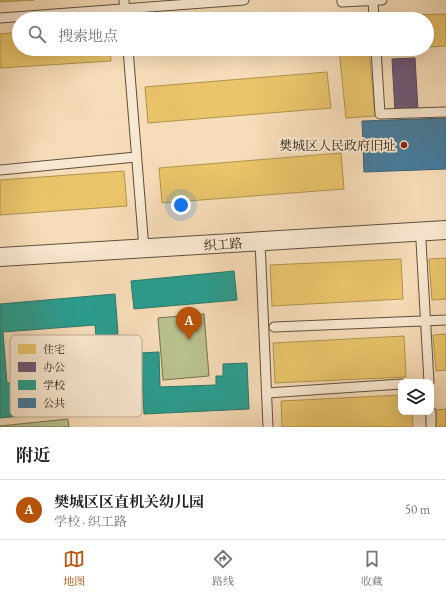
<!DOCTYPE html>
<html lang="zh">
<head>
<meta charset="utf-8">
<style>
	body { margin:0; font-family:"EB Garamond","Noto Serif SC",serif; background:#f6f6f6; color:#222 }
	.controls { position:absolute; right:12px; bottom:12px; display:grid; overflow:hidden; border-radius:8px; box-shadow:0 4px 16px #0002 }
	.controls button { width:36px; height:36px; display:grid; place-items:center; padding:0; border:0; border-bottom:1px solid #e0e0e0; background:#fff; color:#222; font:20px sans-serif }
	.you { position:absolute; left:181px; top:205px; width:14px; height:14px; margin:-10px; border:3px solid #fff; border-radius:50%; background:#1a73e8; box-shadow:0 0 0 6px #1a73e833 }
	.badge { display:grid; place-items:center; width:26px; height:26px; border-radius:50%; background:#b45309; color:#fff; font-size:13px; font-weight:700 }
	.pin { position:absolute; translate:-50% -33px; filter:drop-shadow(0 1px 2px #0008) }
	.pin::after { content:''; position:absolute; top:21px; width:14px; height:12px; background:inherit; clip-path:polygon(0 0,100% 0,50% 100%) }
	.list { margin:0; padding:0; list-style:none }
	h2 { display:flex; justify-content:space-between; align-items:center; height:52px; margin:0; padding:0 16px; font-size:17px }
	h2 small { font-size:13px; font-weight:400; color:#767676 }
	.list li { display:grid; grid-template-columns:26px 1fr auto; gap:12px; align-items:center; box-sizing:border-box; height:60px; padding:0 16px; border-top:1px solid #e0e0e0 }
	.list b { display:block; font-size:15px; white-space:nowrap }
	.list p { margin:0; font-size:13px; white-space:nowrap; color:#767676 }
	.list em { font-size:13px; font-style:normal; color:#767676 }
	.icon { flex:none; width:22px; height:22px; fill:none; stroke:currentColor; stroke-width:2; stroke-linecap:round; stroke-linejoin:round }
	.map { position:relative; flex:none; width:446px; height:427px; overflow:hidden }
	.search { position:absolute; background:#fff; box-shadow:0 4px 16px #0002; left:12px; right:12px; top:12px; height:44px; display:flex; align-items:center; gap:10px; box-sizing:border-box; padding:0 14px; border-radius:22px; color:#767676; font-size:15px }
	.sheet { height:112px; background:#fff }
	nav { display:flex; justify-content:space-around; align-items:center; box-sizing:border-box; height:56px; border-top:1px solid #e0e0e0; background:#fff; font-size:11px; color:#767676 }
	nav a { display:grid; justify-items:center; gap:2px }
	nav .on { color:#b45309 }
	.map>svg:first-child { display:block }
	.green { fill:#bac190; stroke:#747150 }
	.homes { fill:#e9c46a; stroke:#b1934f }
	.offices { fill:#6d597a; stroke:#5a485a }
	.schools { fill:#2a9d8f; stroke:#2b7869 }
	.public { fill:#457b9d; stroke:#3e6073 }
	.lines { fill:none; stroke-linecap:round; stroke-linejoin:round }
	.lane-casing { stroke:#5f503b; stroke-width:11 }
	.street-casing { stroke:#5f503b; stroke-width:20 }
	.lane { stroke:#f9e8d1; stroke-width:9 }
	.street { stroke:#f9e8d1; stroke-width:18 }
	.poi-dot { fill:#8f2418; stroke:#f9e8d1; stroke-width:1.5 }
	.labels { text-anchor:middle; stroke-width:4; stroke-linejoin:round; paint-order:stroke }
	.poi-label { font-size:13px; fill:#2d2111; stroke:#f9e8d1; text-anchor:end }
	.street-label { font-size:13px; fill:#2d2111; stroke:#f9e8d1 }
	.key { fill:#f9e8d1; stroke:#bcac97; stroke-width:1 }
	.key-label { font-size:11px; fill:#2d2111 }
</style>
</head>
<body>
<div class="map">
<svg width="446" height="427" viewBox="0 0 446 427">
	<rect width="100%" height="100%" fill="#f6dcb8"/>
	<filter id="stains"><feTurbulence type="fractalNoise" baseFrequency=".005" numOctaves="4"/><feColorMatrix values="0 0 0 0 .2 0 0 0 0 .09 0 0 0 0 .02 0 0 0 .5 -.17"/></filter>
	<radialGradient id="worn" r=".72"><stop offset=".6" stop-color="#630" stop-opacity="0"/><stop offset="1" stop-color="#630" stop-opacity=".3"/></radialGradient>
	<path class="green" d="M204,314L209,376L163,380L158,318Z
		M68,419L69,427H0V426Z"/>
	<path class="homes" d="M0,0H34L0,2Z
		M446,14V46L427,47V19H385V16Z
		M366,15V19H337V18Z
		M19,32V49H110L111,61L0,68V34Z
		M339,49H369L375,116L346,118Z
		M327,72L331,108L148,123L145,87Z
		M341,153L344,189L162,203L159,168Z
		M124,171L127,206L0,215V180Z
		M446,258V299L432,300L429,259Z
		M401,259L403,299L272,306L270,265Z
		M446,334V370L436,371L433,335Z
		M404,336L406,377L275,383L273,343Z
		M401,395V412H412L413,427H282L281,401Z
		M446,409V427H434L433,410Z"/>
	<path class="offices" d="M415,58L418,110L395,112L392,59Z"/>
	<path class="schools" d="M234,271L237,300L134,309L131,281Z
		M115,294L118,334L96,336L95,325L3,332L7,383L101,375L99,356L130,353L134,406L0,418V304Z
		M159,352L160,387L216,385V376H223V364L247,363L249,409L144,414L141,353Z"/>
	<path class="public" d="M446,118V169L364,172L362,121Z"/>
	<g class="lines">
		<defs>
			<path id="lane" d="M124,0L125,19
				M342,0V2L382,0
				M373,0L374,19
				M0,18L244,0
				M128,49L144,249
				M376,49L380,114L446,112
				M0,170L136,157
				M260,241L268,427
				M421,241L429,382
				M274,327L446,320
				M267,393L401,384
				M431,412V427"/>
			<path id="street" d="M0,257L446,230"/>
		</defs>
		<use href="#lane" class="lane-casing"/>
		<use href="#street" class="street-casing"/>
		<use href="#lane" class="lane"/>
		<use href="#street" class="street"/>
	</g>
	<circle class="poi-dot" cx="404" cy="145" r="4"/>
	<g class="labels">
		<g class="poi-label">
			<text x="396" y="150">樊城区人民政府旧址</text>
		</g>
		<g class="street-label">
			<text transform="translate(223 244) rotate(-4)" y="5">织工路</text>
		</g>
	</g>
	<rect x="10" y="335" width="132" height="82" rx="6" class="key"/>
	<rect x="18" y="344" width="18" height="10" fill="#e9c46a"/>
	<rect x="18" y="362" width="18" height="10" fill="#6d597a"/>
	<rect x="18" y="380" width="18" height="10" fill="#2a9d8f"/>
	<rect x="18" y="398" width="18" height="10" fill="#457b9d"/>
	<g class="key-label">
		<text x="43" y="353">住宅</text>
		<text x="43" y="371">办公</text>
		<text x="43" y="389">学校</text>
		<text x="43" y="407">公共</text>
	</g>
	<rect width="100%" height="100%" filter="url(#stains)"/>
	<rect width="100%" height="100%" fill="url(#worn)"/>
</svg>
<div class="controls">
<button><svg class="icon" aria-label="layers" viewBox="0 0 24 24"><path d="M12 4l9 5-9 5-9-5zM3 14l9 5 9-5"/></svg></button>
</div>
<div class="you"></div>
<div class="pin badge" style="left:189px;top:340px">A</div>
<div class="search"><svg class="icon" aria-label="search" viewBox="0 0 24 24"><circle cx="10" cy="10" r="6"/><path d="M15 15l6 6"/></svg>搜索地点</div>
</div>
<section class="sheet">
<h2>附近<small></small></h2>
<ul class="list">
<li><span class="badge">A</span><div><b>樊城区区直机关幼儿园</b><p>学校 · 织工路</p></div><em>50 m</em></li>
</ul>
</section>
<nav>
<a class="on"><svg class="icon" aria-label="map" viewBox="0 0 24 24"><path d="M3 6l6-2 6 2 6-2v14l-6 2-6-2-6 2zM9 4v14M15 6v14"/></svg>地图</a>
<a><svg class="icon" aria-label="directions" viewBox="0 0 24 24"><path d="M12 3l9 9-9 9-9-9zM9 14v-3h6M13 9l2 2-2 2"/></svg>路线</a>
<a><svg class="icon" aria-label="saved" viewBox="0 0 24 24"><path d="M7 4h10v16l-5-4-5 4z"/></svg>收藏</a>
</nav>
</body>
</html>
